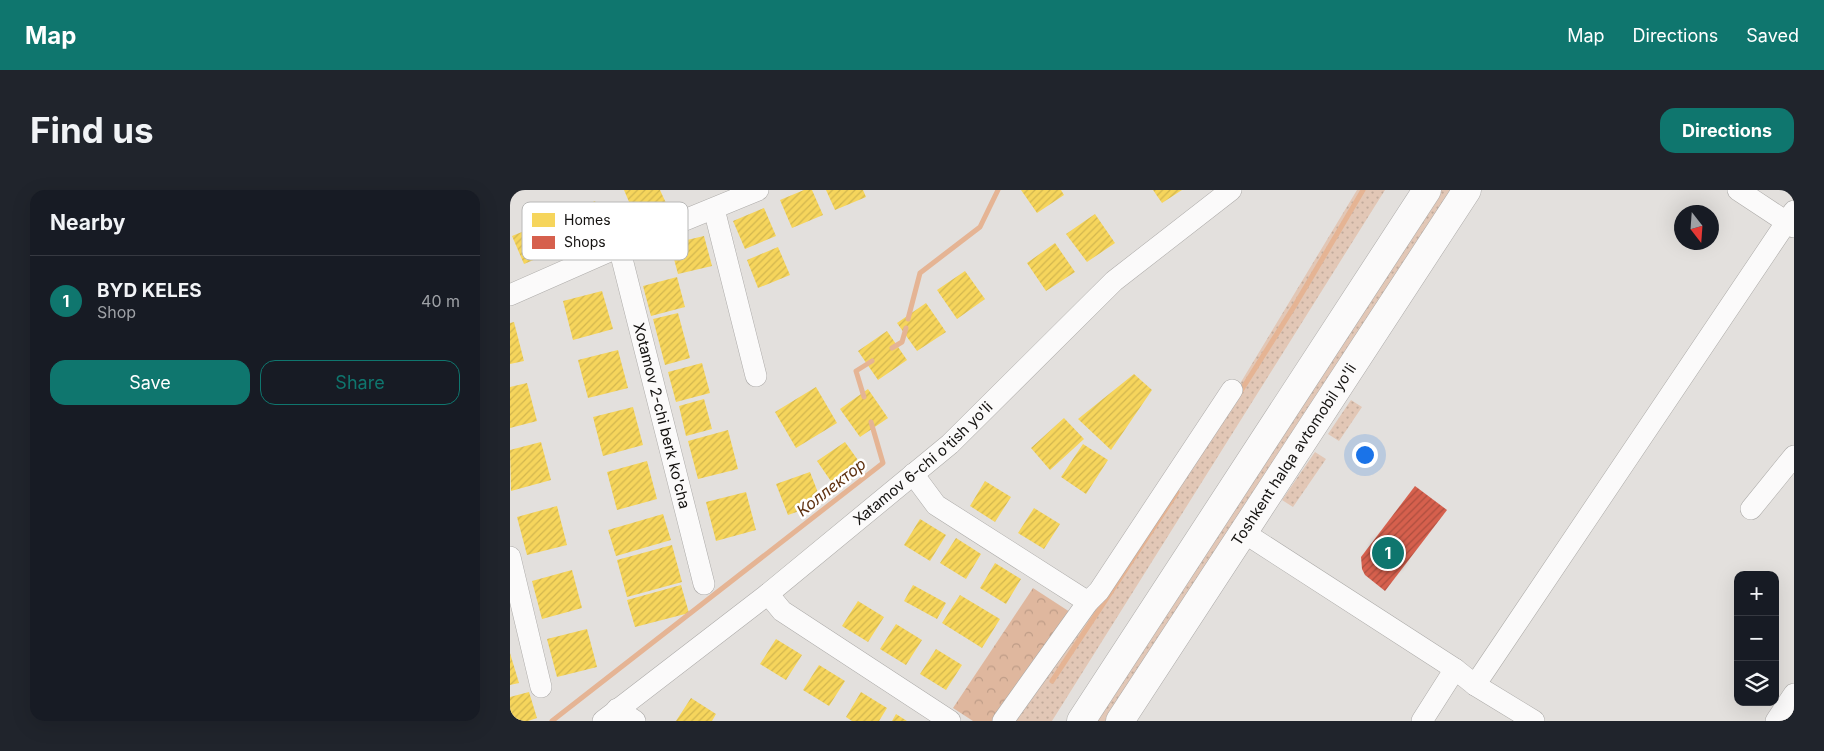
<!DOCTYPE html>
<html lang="en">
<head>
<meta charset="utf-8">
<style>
	body { margin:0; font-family:Inter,sans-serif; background:#20242c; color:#f1f3f6 }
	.controls { position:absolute; right:15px; bottom:15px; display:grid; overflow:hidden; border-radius:10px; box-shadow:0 5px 20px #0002 }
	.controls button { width:45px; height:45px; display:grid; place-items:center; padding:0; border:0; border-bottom:1px solid #363941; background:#171b24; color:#f1f3f6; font:25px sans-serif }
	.compass { position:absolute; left:1164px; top:15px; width:45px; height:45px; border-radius:50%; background:#171b24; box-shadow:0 5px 20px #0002; rotate:163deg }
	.you { position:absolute; left:854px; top:264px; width:18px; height:18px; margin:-12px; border:4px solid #fff; border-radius:50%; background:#1a73e8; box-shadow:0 0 0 8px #1a73e833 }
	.badge { display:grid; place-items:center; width:32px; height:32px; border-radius:50%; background:#0f766e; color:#fff; font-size:16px; font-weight:700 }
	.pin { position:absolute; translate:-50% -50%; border:2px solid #fff; box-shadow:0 1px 5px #0006 }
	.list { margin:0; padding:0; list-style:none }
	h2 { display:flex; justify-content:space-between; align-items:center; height:65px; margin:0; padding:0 20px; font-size:21px }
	h2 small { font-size:16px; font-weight:400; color:#9ea1a6 }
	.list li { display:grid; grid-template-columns:32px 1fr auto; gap:15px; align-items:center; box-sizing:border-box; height:90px; padding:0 20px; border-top:1px solid #363941 }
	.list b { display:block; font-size:19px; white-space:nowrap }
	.list p { margin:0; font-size:16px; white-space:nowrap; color:#9ea1a6 }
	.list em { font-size:16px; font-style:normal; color:#9ea1a6 }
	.actions { display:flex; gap:10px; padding:15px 20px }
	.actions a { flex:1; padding:11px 0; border:1px solid #0f766e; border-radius:15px; text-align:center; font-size:18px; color:#0f766e }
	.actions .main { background:#0f766e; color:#fff }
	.icon { flex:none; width:28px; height:28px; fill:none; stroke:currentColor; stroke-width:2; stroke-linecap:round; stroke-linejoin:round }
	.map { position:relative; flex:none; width:1284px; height:531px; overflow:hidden; border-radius:15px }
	header { display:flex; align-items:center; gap:30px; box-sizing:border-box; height:70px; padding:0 25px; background:#0f766e; color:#fff }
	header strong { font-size:24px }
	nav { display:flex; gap:28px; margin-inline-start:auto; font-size:18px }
	.intro { display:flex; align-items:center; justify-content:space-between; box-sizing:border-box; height:120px; padding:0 30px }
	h1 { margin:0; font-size:35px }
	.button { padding:12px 22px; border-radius:15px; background:#0f766e; color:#fff; font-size:18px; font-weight:700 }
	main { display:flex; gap:30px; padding:0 30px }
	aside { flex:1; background:#171b24; border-radius:15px; box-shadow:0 5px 20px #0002 }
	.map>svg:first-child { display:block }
	.grass { fill:url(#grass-dots) }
	.forest { fill:url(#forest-crowns) }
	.homes { fill:url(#homes-hatch) }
	.shops { fill:url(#shops-hatch) }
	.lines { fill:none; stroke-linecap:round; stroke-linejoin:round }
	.stream { stroke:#e5b494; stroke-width:5 }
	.minor-casing { stroke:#adaba9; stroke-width:22 }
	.highway-casing { stroke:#adaba9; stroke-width:29 }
	.minor { stroke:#fbfafa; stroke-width:21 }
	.highway { stroke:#fbfafa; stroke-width:28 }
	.labels { text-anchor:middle; stroke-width:5; stroke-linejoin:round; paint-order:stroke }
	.street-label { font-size:15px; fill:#141210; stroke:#fff }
	.water-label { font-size:16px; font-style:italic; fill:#5f3211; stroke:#fff }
	.key { fill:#fff; stroke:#b8b8b7; stroke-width:1 }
	.key-label { font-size:14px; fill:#141210 }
</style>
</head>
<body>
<header>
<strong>Map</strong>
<nav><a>Map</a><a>Directions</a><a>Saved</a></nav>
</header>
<div class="intro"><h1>Find us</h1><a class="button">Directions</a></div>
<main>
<aside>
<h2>Nearby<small></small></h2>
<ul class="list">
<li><span class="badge">1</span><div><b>BYD KELES</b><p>Shop</p></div><em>40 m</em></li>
</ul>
<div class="actions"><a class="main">Save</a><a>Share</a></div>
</aside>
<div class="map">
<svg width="1284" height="531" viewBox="0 0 1284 531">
	<defs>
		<pattern id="grass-dots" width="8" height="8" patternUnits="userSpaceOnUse" patternTransform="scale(1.25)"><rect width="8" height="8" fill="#e2c7b6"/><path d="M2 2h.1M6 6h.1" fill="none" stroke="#c1aa9b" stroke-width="1.8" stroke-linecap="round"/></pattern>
		<pattern id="forest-crowns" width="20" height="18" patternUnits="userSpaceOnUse" patternTransform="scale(1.25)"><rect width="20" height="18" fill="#dfb79e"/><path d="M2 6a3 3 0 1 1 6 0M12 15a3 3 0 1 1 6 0" fill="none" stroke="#be9c87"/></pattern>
		<pattern id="homes-hatch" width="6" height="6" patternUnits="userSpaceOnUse" patternTransform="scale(1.25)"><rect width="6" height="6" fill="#f6d55c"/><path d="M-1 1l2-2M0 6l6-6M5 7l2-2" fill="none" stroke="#d2b64f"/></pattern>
		<pattern id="shops-hatch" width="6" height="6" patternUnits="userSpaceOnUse" patternTransform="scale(1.25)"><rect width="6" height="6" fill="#d6604d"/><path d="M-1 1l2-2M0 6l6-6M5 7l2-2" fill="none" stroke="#ac4e3f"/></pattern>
	</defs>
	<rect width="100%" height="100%" fill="#e3e0dd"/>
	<path class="grass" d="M847,0H875L542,531H502L728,197Z
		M931,0H942L595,531H584Z
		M841,210L852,217L829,251L818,244Z
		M805,262L816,269L783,317L772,310Z"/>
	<path class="forest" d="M523,398L560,422L487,531H463L443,518Z"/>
	<path class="homes" d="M114,0H150L156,13L125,26Z
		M294,0H302L313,25L282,38L270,10Z
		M316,0H353L356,7L325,20Z
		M511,0H551L554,5L527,23Z
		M643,0H672L652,13Z
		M85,11L97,39L66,52L54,24Z
		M254,18L266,46L235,59L223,31Z
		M585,24L605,53L577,72L556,44Z
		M34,33L45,61L14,74L2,46Z
		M194,46L202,76L168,84L160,54Z
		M545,53L565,82L536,101L517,73Z
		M268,57L280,85L248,98L237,70Z
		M455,81L475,109L447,129L427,100Z
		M167,87L175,117L141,126L133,96Z
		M92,101L103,139L63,150L53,111Z
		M416,113L436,142L407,161L387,133Z
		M168,123L180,168L155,175L143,129Z
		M4,132L14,171L0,174V133Z
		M377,141L397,170L368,190L348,161Z
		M108,160L118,198L78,208L68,170Z
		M192,173L200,203L166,212L158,182Z
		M624,184L642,200L601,260L568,229Z
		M17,193L27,231L0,238V197Z
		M306,197L327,233L286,258L265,222Z
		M358,199L378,228L350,247L330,219Z
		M194,209L202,239L176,246L169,216Z
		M123,217L133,255L93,266L83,227Z
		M554,228L574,249L540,280L521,258Z
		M218,240L228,279L188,289L178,251Z
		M31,252L41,290L1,301L0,260Z
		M335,252L355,280L327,300L307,271Z
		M573,254L598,270L576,304L551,287Z
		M137,271L147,309L107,320L97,282Z
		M300,282L312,313L278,325L266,294Z
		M475,291L501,307L485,332L460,316Z
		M236,302L246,340L206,351L196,312Z
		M47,316L57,355L17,365L7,327Z
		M524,318L550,334L534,359L508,343Z
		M153,324L161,350L106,366L98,340Z
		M410,329L436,345L420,371L394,355Z
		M446,348L471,364L456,389L430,373Z
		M162,355L172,392L117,407L107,370Z
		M485,373L511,389L496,414L470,398Z
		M62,380L72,418L32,429L22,391Z
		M171,395L179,423L125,437L117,410Z
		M403,395L436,413L427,429L394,411Z
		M450,405L490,429L472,458L432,433Z
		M348,411L374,427L358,452L332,436Z
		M386,434L412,450L396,475L370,459Z
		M77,439L87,477L47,487L37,449Z
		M266,449L292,465L276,490L250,474Z
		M426,459L452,475L436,500L410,484Z
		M0,463L9,493L0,495Z
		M309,475L335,491L319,516L293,500Z
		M19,502L27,528L18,531H0V507Z
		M351,502L377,518L369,531H342L336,527Z
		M181,508L206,524L202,531H166Z
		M386,524L397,531H382Z"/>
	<path class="shops" d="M905,296L937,320L875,401L855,385L852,379L851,367Z"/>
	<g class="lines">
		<path class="stream" d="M398,129L410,83L470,37L488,0
			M382,158L392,152L396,138
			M729,204L785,115L853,0
			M354,207L346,181L362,171
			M542,491L667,302
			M42,531L373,273L361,232"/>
		<defs>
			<g id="minor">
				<path d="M1228,0L1284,37"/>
				<path d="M204,19L246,186"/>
				<path id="s1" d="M109,57L194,394"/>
				<path d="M0,105L109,57L248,0"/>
				<path d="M403,284L426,315L578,412"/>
				<path d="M1241,319L1284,266"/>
				<path d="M733,342L945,479L965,495L1024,531"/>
				<path d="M0,367L31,497"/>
				<path d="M258,404L272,421L440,531"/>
				<path d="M965,495L1284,21"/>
				<path d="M107,519L125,531"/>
				<path id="s2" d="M93,531L258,404L440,254L604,91L721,0"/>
				<path d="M493,531L578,412L589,401L722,200"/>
				<path d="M912,531L945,479"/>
				<path d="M1266,531L1284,504"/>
			</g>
			<g id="highway">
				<path d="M571,531L917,0"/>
				<path id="s3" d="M610,531L957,0"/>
			</g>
		</defs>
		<use href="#minor" class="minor-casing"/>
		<use href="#highway" class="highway-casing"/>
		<use href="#minor" class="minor"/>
		<use href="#highway" class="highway"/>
	</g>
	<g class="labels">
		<g class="street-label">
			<text dy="5" stroke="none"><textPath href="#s1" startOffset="174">Xotamov 2-chi berk ko'cha</textPath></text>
			<text dy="5" stroke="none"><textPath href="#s3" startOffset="318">Toshkent halqa avtomobil yo'li</textPath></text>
			<text dy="5" stroke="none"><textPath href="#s2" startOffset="411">Xatamov 6-chi o'tish yo'li</textPath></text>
		</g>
		<g class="water-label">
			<text transform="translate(321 297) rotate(-38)" y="6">Коллектор</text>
		</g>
	</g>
	<rect x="12" y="12" width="166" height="58" rx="8" class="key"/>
	<rect x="22" y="23" width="23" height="14" fill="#f6d55c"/>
	<rect x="22" y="46" width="23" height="13" fill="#d6604d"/>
	<g class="key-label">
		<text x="54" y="35">Homes</text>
		<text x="54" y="57">Shops</text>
	</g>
</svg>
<div class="controls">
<button>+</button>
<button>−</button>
<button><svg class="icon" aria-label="layers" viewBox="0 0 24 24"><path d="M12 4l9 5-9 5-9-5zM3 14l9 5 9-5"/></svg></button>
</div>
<svg class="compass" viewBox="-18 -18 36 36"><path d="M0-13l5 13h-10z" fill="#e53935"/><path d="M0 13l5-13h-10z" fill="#9ea1a6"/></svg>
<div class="you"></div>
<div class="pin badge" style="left:878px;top:363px">1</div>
</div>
</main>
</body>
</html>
